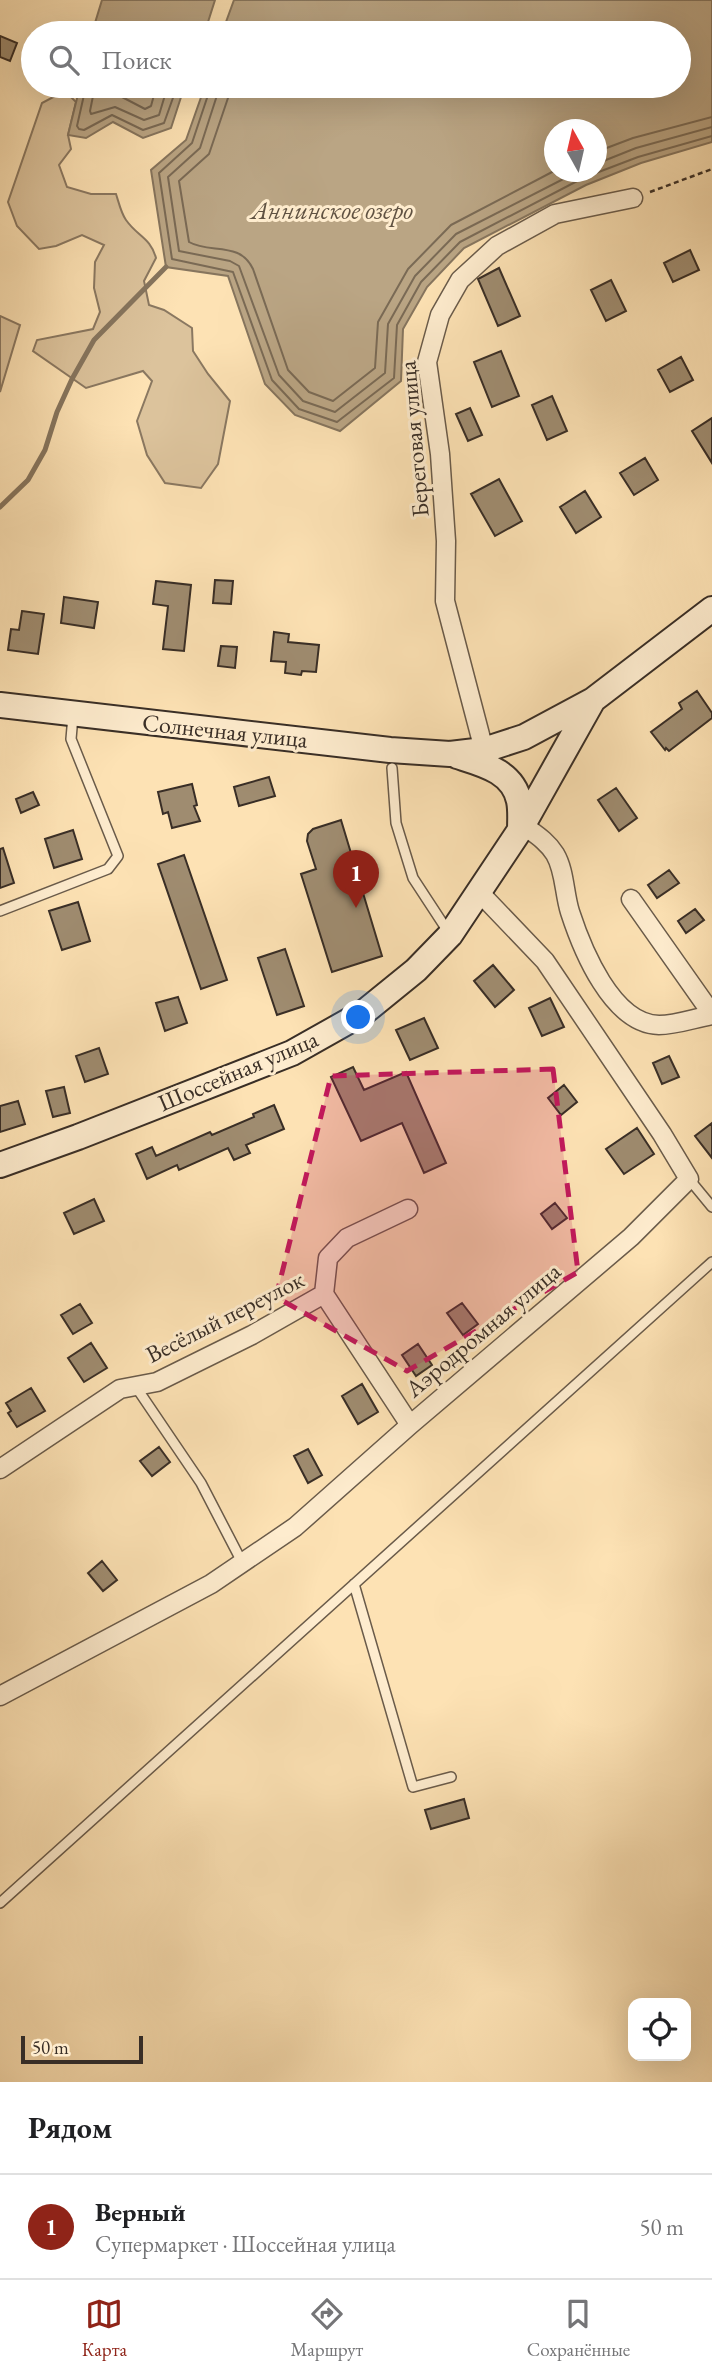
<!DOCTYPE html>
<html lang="ru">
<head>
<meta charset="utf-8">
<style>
	body { margin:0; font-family:"EB Garamond",serif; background:#f6f6f6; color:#202124 }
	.controls { position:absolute; right:21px; bottom:21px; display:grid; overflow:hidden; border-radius:14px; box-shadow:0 7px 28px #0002 }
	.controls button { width:63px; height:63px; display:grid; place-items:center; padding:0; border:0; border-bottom:2px solid #e0e0e0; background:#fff; color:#202124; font:35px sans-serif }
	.compass { position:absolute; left:544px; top:119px; width:63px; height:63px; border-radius:50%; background:#fff; box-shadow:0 7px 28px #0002; rotate:352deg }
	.scale { position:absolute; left:21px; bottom:18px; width:122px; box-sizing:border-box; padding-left:7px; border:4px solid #392e26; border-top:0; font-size:19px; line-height:24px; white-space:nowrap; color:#392e26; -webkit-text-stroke:5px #feecce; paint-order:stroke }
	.you { position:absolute; left:359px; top:1018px; width:24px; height:24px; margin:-18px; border:5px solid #fff; border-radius:50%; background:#1a73e8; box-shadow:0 0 0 10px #1a73e833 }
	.badge { display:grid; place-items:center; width:46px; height:46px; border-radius:50%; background:#8f2418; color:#fff; font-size:23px; font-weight:700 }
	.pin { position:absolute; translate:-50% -58px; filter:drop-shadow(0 2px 4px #0008) }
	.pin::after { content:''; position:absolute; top:37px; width:24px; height:21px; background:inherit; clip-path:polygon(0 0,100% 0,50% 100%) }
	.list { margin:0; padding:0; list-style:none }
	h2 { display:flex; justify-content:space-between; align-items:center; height:91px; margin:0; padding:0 28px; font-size:30px }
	h2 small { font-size:23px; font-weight:400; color:#757577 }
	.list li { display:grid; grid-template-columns:46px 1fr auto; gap:21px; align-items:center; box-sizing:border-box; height:105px; padding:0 28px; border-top:2px solid #e0e0e0 }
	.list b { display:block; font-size:26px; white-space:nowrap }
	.list p { margin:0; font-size:23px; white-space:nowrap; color:#757577 }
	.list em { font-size:23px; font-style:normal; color:#757577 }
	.icon { flex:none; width:38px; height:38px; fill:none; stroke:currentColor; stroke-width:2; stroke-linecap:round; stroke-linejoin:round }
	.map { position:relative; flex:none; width:712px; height:2082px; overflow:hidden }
	.search { position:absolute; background:#fff; box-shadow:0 7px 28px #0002; left:21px; right:21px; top:21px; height:77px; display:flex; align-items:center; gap:18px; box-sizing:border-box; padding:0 24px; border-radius:38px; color:#757577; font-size:26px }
	.sheet { height:196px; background:#fff }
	nav { display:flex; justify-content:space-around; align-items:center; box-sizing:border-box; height:98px; border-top:2px solid #e0e0e0; background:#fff; font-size:19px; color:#757577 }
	nav a { display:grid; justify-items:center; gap:4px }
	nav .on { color:#8f2418 }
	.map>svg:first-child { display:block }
	.green { fill:#dcc39c; stroke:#8a7861; stroke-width:2 }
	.water { fill:#baa584; stroke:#86755e; stroke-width:2; fill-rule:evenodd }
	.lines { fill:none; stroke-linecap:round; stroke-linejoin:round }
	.shore { stroke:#7a6a55; stroke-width:2 }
	.stream { stroke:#86755e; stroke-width:5 }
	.building { fill:#9f8c70; stroke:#392e26; stroke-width:2 }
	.service-casing { stroke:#6a5b4a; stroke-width:12 }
	.minor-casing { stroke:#6a5b4a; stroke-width:21 }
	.secondary-casing { stroke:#392e26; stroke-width:28 }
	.path { stroke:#392e26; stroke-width:2.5; stroke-dasharray:5 3.5; stroke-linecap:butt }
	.service { stroke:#feecce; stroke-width:9 }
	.minor { stroke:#feecce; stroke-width:18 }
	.secondary { stroke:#feecce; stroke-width:24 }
	.marked { fill:#c2185b; fill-opacity:0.2; stroke:#c2185b; stroke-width:5; stroke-dasharray:14 9; stroke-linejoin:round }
	.labels { text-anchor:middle; stroke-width:6; stroke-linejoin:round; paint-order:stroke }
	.street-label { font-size:24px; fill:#392e26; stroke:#feecce }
	.water-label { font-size:26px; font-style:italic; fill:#605242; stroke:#feecce }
</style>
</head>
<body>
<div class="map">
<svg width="712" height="2082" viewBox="0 0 712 2082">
	<rect width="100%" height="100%" fill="#fde2b4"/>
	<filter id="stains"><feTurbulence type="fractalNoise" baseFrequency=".00286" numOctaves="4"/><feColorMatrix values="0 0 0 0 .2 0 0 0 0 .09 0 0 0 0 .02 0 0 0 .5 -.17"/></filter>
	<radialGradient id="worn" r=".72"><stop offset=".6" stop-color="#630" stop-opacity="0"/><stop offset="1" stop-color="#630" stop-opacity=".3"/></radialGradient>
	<path class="green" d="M57,95L70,96L76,102L68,135L71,149L59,165L67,187L91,194H116C119,203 121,213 126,220C138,237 150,237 156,258L144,281L149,305L164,310L192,328L193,351L208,374L230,401L218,464L201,488L165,483L147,455L137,421L152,381L143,371L86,388L33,351L37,340L93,329L100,312L94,288L95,262L104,245L82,235L56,246L39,249L17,226L8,202L42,103Z
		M0,316L20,325L0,392Z"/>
	<path class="water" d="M102,0H215L208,22L200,33H95V23Z
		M234,0H712V142L641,163L586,185L464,248L427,287L403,329L401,381L340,431L295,415L265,384L228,276L166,267L151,170L186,140L205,86H679V33H222ZM554,130H596V172H554Z
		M80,86H176L183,91L171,128L143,138L113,122L86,138L68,135Z"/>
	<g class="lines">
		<path class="shore" d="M86,86L77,126L79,129L84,130L112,115L143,130L164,123L174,95L173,86
			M95,86L90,111L91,114L115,107L144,120L159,115L165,95L164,86
			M106,86L107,96L122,97L145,109L151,106L154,95L153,86
			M211,86L192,143L159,173L172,259L233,272L272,380L299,409L337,422L394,378L397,325L421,282L460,242L583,178L638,157L712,136
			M220,86L200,148L168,177L179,251L230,261L239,266L279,375L303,401L335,412L385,373L388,324L415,276L456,234L577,172
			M230,86L229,95L209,154L179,181L189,242C210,254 240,241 253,269L288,370L309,392L333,401L375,368L378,322L408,269L451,225L554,171
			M596,152L633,138L712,117
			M596,164L636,148L712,127"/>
		<path class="stream" d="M0,507L28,480L45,450L57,412L72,379L94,340L166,267"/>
	</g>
	<path class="building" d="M0,36L17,43L10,61L0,57Z
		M690,250L699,270L673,282L664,263Z
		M499,268L520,316L498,326L478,279Z
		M611,280L626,311L606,321L591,290Z
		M501,351L519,396L492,407L474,362Z
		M681,357L693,380L670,392L658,370Z
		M552,396L567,431L547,440L532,405Z
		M470,408L482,435L468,441L456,414Z
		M712,418V463L692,431Z
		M645,458L658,480L634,495L620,473Z
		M499,479L522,521L495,536L471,494Z
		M585,491L601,517L576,533L560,507Z
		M215,580L233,581L231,604L213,603Z
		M156,581L191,585L184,651L163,649L168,606L153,604Z
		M64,597L98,602L94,628L61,623Z
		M22,611L44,614L38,654L8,650L11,629L19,630Z
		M274,632L289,634L288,642L319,645L316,672L302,671L301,675L285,673L286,662L271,661Z
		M221,646L237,647L235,668L218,666Z
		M697,691L712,713V718L669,751L666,748L665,750L651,732L682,709L679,703Z
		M269,777L275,796L239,806L234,787Z
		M192,784L197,805L194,806L200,821L172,828L168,812L163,814L158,792Z
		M616,788L637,818L619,831L598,800Z
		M33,792L39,805L21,813L16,799Z
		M341,820L382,956L332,972L301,874L316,869L307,841L308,834L313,829Z
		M73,830L82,859L54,868L45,839Z
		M3,848L14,883L0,888V849Z
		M184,855L227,980L201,989L158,864Z
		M669,870L679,883L657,898L648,885Z
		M78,902L90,941L62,950L49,911Z
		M695,909L704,920L686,933L678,921Z
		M285,949L304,1006L277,1015L258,958Z
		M493,965L514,990L495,1007L474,981Z
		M178,997L187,1023L165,1031L156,1003Z
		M550,998L564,1027L542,1036L529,1008Z
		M424,1018L438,1048L410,1060L396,1030Z
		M99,1048L108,1074L85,1082L76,1056Z
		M669,1056L679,1077L662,1084L653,1063Z
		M353,1067L364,1090L406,1072L446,1163L424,1173L402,1123L361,1141L331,1077Z
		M564,1085L577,1102L561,1115L548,1098Z
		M64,1087L70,1113L53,1117L46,1091Z
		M18,1101L25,1124L0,1132V1106Z
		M274,1105L284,1129L246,1145L250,1153L234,1160L228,1148L179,1170L177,1165L147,1179L136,1154L152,1147L156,1156L210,1132L212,1135L254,1117L253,1114Z
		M712,1123V1158L695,1136Z
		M637,1128L654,1154L624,1174L606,1149Z
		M94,1199L104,1221L74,1234L64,1213Z
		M555,1203L567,1218L552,1229L541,1214Z
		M462,1303L478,1324L463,1335L447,1313Z
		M80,1304L92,1323L73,1334L61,1315Z
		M91,1343L107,1368L84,1382L68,1358Z
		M418,1344L432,1365L416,1376L402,1355Z
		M362,1384L378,1412L358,1424L342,1396Z
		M31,1388L45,1411L17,1427L8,1413L11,1411L6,1403Z
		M159,1447L170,1462L152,1476L140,1461Z
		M308,1449L322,1475L308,1483L294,1456Z
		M102,1561L117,1580L103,1591L88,1573Z
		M464,1799L469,1818L431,1829L425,1810Z"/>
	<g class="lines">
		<defs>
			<path id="service" d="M392,768L396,823L413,878L449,933
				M0,911L108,869L118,856L71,739L73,716
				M689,1179L712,1207
				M136,1387L201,1483L243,1564
				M354,1584L413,1787L451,1777
				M0,1903L712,1262"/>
			<path id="minor" d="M484,750L445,601L446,541L440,454L427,362L440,315L460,280L497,246L555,214L633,198
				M523,825C535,834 547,841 555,854C565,871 564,893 570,912C582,949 612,1024 659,1025C676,1025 695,1018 712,1015
				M631,899L712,1014
				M324,1294L410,1425
				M0,1469L120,1389L157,1382L252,1335L324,1294L328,1258L347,1238L408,1209
				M0,1696L211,1584L295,1527L410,1425L631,1237L689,1179L662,1134L545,961L480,893"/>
			<path id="secondary" d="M0,705L390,750L450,754L484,750L524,737L593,700L712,609
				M457,756C482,764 513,771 519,801C521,810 520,821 520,830
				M0,1165L78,1137L292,1053L363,1013L416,970L450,935L520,830L593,700"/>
		</defs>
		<use href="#service" class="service-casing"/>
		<use href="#minor" class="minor-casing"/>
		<use href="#secondary" class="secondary-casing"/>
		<path class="path" d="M650,192L712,169"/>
		<use href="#service" class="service"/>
		<use href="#minor" class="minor"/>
		<use href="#secondary" class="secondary"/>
	</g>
	<path class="marked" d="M553,1069L578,1272L407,1371L276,1297L331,1076Z"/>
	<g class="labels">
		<g class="street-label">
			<text transform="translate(414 439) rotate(-95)" y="8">Береговая улица</text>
			<text transform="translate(225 731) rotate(6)" y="8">Солнечная улица</text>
			<text transform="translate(238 1071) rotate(-23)" y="8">Шоссейная улица</text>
			<text transform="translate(225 1317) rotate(-27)" y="8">Весёлый переулок</text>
			<text transform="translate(483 1330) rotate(-40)" y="8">Аэродромная улица</text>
		</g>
		<g class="water-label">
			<text x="332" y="219">Аннинское озеро</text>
		</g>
	</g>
	<rect width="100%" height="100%" filter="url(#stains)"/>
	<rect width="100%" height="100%" fill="url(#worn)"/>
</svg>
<div class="controls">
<button><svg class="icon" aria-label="locate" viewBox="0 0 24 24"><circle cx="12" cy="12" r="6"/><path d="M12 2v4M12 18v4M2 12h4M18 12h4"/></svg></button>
</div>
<svg class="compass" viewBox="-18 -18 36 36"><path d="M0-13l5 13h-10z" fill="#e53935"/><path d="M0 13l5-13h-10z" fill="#757577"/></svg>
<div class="scale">50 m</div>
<div class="you"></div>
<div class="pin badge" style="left:356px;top:908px">1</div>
<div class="search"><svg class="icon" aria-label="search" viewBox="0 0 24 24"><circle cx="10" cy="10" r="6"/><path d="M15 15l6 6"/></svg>Поиск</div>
</div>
<section class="sheet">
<h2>Рядом<small></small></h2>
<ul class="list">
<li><span class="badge">1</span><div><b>Верный</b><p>Супермаркет · Шоссейная улица</p></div><em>50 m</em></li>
</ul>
</section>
<nav>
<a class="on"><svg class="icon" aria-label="map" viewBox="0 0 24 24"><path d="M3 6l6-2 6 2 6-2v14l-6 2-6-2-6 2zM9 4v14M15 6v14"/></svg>Карта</a>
<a><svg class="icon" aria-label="directions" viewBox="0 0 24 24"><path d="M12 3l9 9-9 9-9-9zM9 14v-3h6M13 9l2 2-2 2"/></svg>Маршрут</a>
<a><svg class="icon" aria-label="saved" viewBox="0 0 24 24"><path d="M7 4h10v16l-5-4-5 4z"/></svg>Сохранённые</a>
</nav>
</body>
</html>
